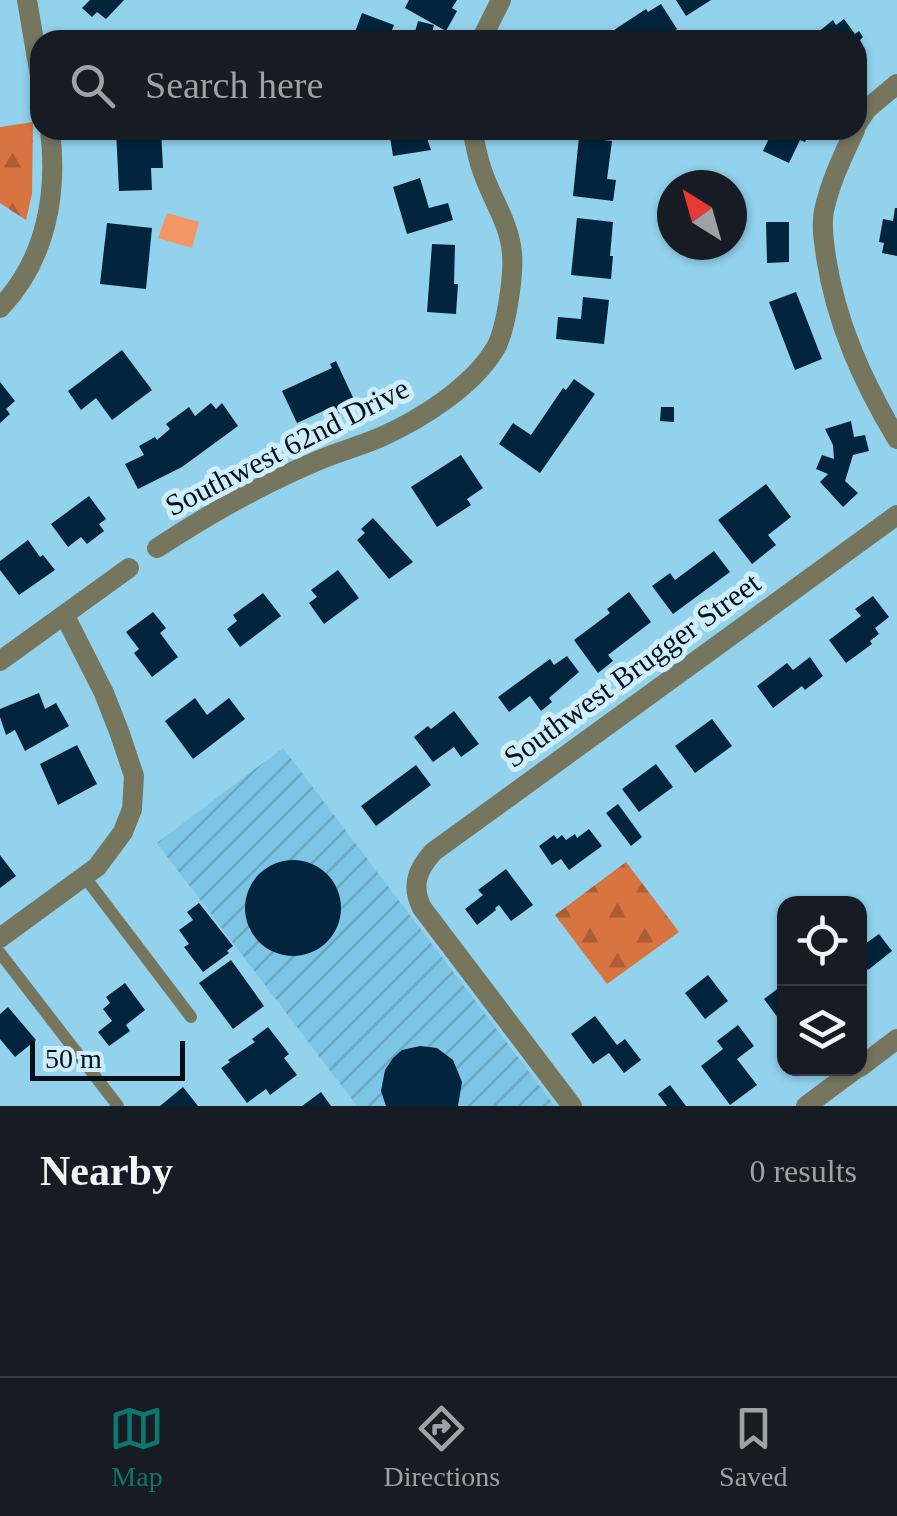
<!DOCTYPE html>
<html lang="en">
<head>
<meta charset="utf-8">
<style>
	body { margin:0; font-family:"Times New Roman",serif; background:#20242c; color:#f1f3f6 }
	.controls { position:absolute; right:30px; bottom:30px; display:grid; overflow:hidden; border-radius:20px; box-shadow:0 2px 8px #0004 }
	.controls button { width:90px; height:90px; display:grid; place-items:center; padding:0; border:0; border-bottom:2px solid #363941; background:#171b24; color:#f1f3f6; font:50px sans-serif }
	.compass { position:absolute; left:657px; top:170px; width:90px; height:90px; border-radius:50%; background:#171b24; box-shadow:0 2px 8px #0004; rotate:323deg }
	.scale { position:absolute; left:30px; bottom:25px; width:155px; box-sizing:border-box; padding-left:10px; border:5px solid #000f18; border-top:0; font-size:28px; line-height:35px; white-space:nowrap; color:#000f18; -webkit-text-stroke:8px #ceeefc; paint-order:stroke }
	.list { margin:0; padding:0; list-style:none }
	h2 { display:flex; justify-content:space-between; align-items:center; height:130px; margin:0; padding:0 40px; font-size:42px }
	h2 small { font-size:32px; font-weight:400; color:#9ea1a6 }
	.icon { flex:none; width:55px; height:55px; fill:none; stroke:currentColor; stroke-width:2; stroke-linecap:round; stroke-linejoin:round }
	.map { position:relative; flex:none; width:897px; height:1106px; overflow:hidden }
	.search { position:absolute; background:#171b24; box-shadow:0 2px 8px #0004; left:30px; right:30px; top:30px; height:110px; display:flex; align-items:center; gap:25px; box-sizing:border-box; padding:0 35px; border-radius:30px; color:#9ea1a6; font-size:38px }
	.sheet { height:270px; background:#171b24 }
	nav { display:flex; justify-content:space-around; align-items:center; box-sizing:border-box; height:140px; border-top:2px solid #363941; background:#171b24; font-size:28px; color:#9ea1a6 }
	nav a { display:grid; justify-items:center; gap:5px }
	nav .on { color:#0f766e }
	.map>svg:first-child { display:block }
	.industrial { fill:url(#industrial-furrows) }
	.grass { fill:#f49566 }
	.forest { fill:url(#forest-firs) }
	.building { fill:#03243d }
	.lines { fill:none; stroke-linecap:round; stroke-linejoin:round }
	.service { stroke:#76765f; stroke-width:12 }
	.minor { stroke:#76765f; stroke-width:20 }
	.tertiary { stroke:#76765f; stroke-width:20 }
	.labels { text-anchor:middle; stroke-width:10; stroke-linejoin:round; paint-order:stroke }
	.street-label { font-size:30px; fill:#000f18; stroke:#ceeefc }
</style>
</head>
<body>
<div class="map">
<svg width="897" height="1106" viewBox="0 0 897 1106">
	<defs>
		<pattern id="industrial-furrows" width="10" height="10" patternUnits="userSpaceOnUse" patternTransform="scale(2.5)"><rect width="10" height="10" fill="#7cc5e4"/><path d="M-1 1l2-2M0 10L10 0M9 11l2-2" fill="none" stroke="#69a8c3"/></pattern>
		<pattern id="forest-firs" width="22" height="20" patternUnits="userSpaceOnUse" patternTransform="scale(2.5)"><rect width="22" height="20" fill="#d87440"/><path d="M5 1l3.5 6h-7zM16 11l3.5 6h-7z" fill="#ad5e35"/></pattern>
	</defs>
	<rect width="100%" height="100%" fill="#92d2ed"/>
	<path class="industrial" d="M283,748L555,1106H357L157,843Z"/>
	<path class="grass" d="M167,213L199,222L192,248L158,238Z"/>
	<path class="forest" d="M33,122L32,194L26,220L0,203V127Z
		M626,862L679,932L607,984L555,915Z"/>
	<path class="building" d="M90,0H124L106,19L97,12L92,17L82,8Z
		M409,0H457L452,8L457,11L446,31L405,8Z
		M676,0H711L686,16Z
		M661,4L677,29L660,40L655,37L653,40H611L608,35L617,28L646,9L648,12Z
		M362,13L394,25L388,40H352Z
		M844,19L855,34L859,31L863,37L860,40L861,42L857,45V40H816L820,36L817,33L833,20L836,25Z
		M418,21L434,25L430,40H413Z
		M116,130H161L163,168H151L152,190L119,191Z
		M389,130H424L431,150L393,156Z
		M773,130H811L805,142L800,140L789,163L763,151Z
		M579,137L612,141L607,179L616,180L613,201L573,196Z
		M420,178L429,208L448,203L453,220L407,234L393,187Z
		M895,208H897V256L882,253L884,243L879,242L883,219L893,221Z
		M577,218L613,222L610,256H613L611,279L571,275Z
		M766,222H789V262L767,263Z
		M107,223L152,228L146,289L100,284Z
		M432,244L455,245L454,284H458L456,314L427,312Z
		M796,292L822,359L795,370L769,302Z
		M583,297L609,300L604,344L556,339L558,317L581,319Z
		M122,350L152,390L112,420L96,398L81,410L68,391Z
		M336,361L357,406L338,414L334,406L297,423L282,391L332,368L330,364Z
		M574,379L595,394L540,473L499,444L513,423L531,435L563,388L566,390Z
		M0,382L15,401L6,409L10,414L0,423Z
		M211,403L216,409L222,403L238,426L182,467L138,489L125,464L144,455L139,446L155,437L157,440L170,429L166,424L189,407L195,416Z
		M661,407H674V422L660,421Z
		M851,421L854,437L865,435L869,451L853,455L845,481L858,493L843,507L820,482L828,474L816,469L822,455L834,459L833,445L825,429Z
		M461,455L483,488L467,499L471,505L437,527L411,487Z
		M766,484L791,517L768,535L776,545L752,564L718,520Z
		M89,496L106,519L99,524L104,531L87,544L81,537L68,547L51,524Z
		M373,518L413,562L389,579L357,540L365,533L361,529Z
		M28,540L40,557L43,555L55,570L19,595L0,570V561Z
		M714,551L730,572L673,614L652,586L670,573L675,580Z
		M338,570L359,598L324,624L309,603L317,597L311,590Z
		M629,592L651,622L608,655L613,661L598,673L574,640L610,613L607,609Z
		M263,593L281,616L240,647L227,629L237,621L233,615Z
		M873,596L889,617L875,628L879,634L870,641L872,644L846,663L829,640L861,616L855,609Z
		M153,612L166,628L160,633L178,657L152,677L134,653L139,649L126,632Z
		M567,656L579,672L549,698L552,702L541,711L530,696L509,712L498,697L550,659L554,665Z
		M810,657L823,676L805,690L802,686L773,708L757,686L787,663L793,670Z
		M39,693L45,709L56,703L69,726L25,751L15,730L6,735L0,717V709Z
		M195,698L207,715L229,698L245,719L193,759L165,721Z
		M454,711L479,744L461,757L454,747L433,762L414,737L428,726L431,729Z
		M712,719L732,746L695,773L675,746Z
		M77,745L97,784L58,805L40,764Z
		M656,764L673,787L639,812L622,789Z
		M416,765L431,785L376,826L361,806Z
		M618,804L642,837L631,846L606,813Z
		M589,829L602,846L569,870L561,859L552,865L539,846L554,835L557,839L562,835L566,840L575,834L577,838Z
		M0,855L16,876L0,888Z
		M245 908a48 48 0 1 1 96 0a48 48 0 1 1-96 0Z
		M506,869L533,905L511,921L499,905L495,908L496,910L477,925L465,909L483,895L478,890Z
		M199,903L233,946L227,951L229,953L203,972L184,947L189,944L179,930L193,920L187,912Z
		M879,934L892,951L868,970L863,964L860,967V937L865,944Z
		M231,960L264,1006L233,1029L199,983Z
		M708,975L728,1001L705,1019L685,993Z
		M125,983L145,1010L126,1025L130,1031L109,1046L98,1032L112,1021L103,1009L110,1003L106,997Z
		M780,987L784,992V1026L764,999Z
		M8,1007L36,1040L15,1057L0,1039V1014Z
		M595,1016L617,1045L625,1039L641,1060L624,1073L609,1053L593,1064L571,1034Z
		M738,1025L754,1046L737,1059L757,1085L730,1105L701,1066L723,1049L717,1041Z
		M268,1027L289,1054L284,1058L297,1075L270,1095L266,1089L247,1103L221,1068L230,1062L228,1060L255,1042L252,1039Z
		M420,1046L437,1048L453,1060L462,1082L458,1106H386L381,1091L385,1070L393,1058L402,1050Z
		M670,1085L686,1106H667L658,1094Z
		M183,1087L198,1106H160Z
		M321,1092L331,1106H302Z"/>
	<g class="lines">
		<path class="service" d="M84,876L191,1017
			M0,953L118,1106"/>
		<path class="minor" d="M27,0L40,76
			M481,40L501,0
			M857,124L867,109L897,84
			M855,130C843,156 830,182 824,211C821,226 824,242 826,257C836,323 863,382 897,439
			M0,308C46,260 58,194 50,130
			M157,548C206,516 256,487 310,464C333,453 358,447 381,437C421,419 472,387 495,349C506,331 514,275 512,253C509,221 490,197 481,167C477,155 475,142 472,130
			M0,661L129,568
			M0,938L97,867L123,832L132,809L134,776L120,734L104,693L65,616
			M572,1106L422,908C411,886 417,870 433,852L897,515"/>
		<path class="tertiary" d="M860,1067L897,1039
			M806,1106L857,1068"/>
	</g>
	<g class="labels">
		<g class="street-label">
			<text transform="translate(287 447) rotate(-27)" y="10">Southwest 62nd Drive</text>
			<text transform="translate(632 670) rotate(-36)" y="10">Southwest Brugger Street</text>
		</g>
	</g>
</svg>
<div class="controls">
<button><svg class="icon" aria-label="locate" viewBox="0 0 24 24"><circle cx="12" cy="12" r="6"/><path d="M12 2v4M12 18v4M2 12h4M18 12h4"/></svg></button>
<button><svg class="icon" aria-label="layers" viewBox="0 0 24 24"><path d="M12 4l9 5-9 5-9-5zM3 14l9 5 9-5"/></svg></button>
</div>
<svg class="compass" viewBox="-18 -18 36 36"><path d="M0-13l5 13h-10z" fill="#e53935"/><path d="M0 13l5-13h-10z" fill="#9ea1a6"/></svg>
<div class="scale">50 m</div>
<div class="search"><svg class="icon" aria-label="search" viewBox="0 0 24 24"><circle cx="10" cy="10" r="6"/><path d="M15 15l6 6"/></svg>Search here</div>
</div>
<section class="sheet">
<h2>Nearby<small>0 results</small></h2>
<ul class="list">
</ul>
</section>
<nav>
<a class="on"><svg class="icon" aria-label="map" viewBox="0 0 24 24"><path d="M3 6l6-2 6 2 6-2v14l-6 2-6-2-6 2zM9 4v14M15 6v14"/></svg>Map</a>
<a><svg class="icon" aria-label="directions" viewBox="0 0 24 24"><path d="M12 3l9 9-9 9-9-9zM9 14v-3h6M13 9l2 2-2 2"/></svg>Directions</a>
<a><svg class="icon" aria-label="saved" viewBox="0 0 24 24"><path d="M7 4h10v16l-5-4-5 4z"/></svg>Saved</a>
</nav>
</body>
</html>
